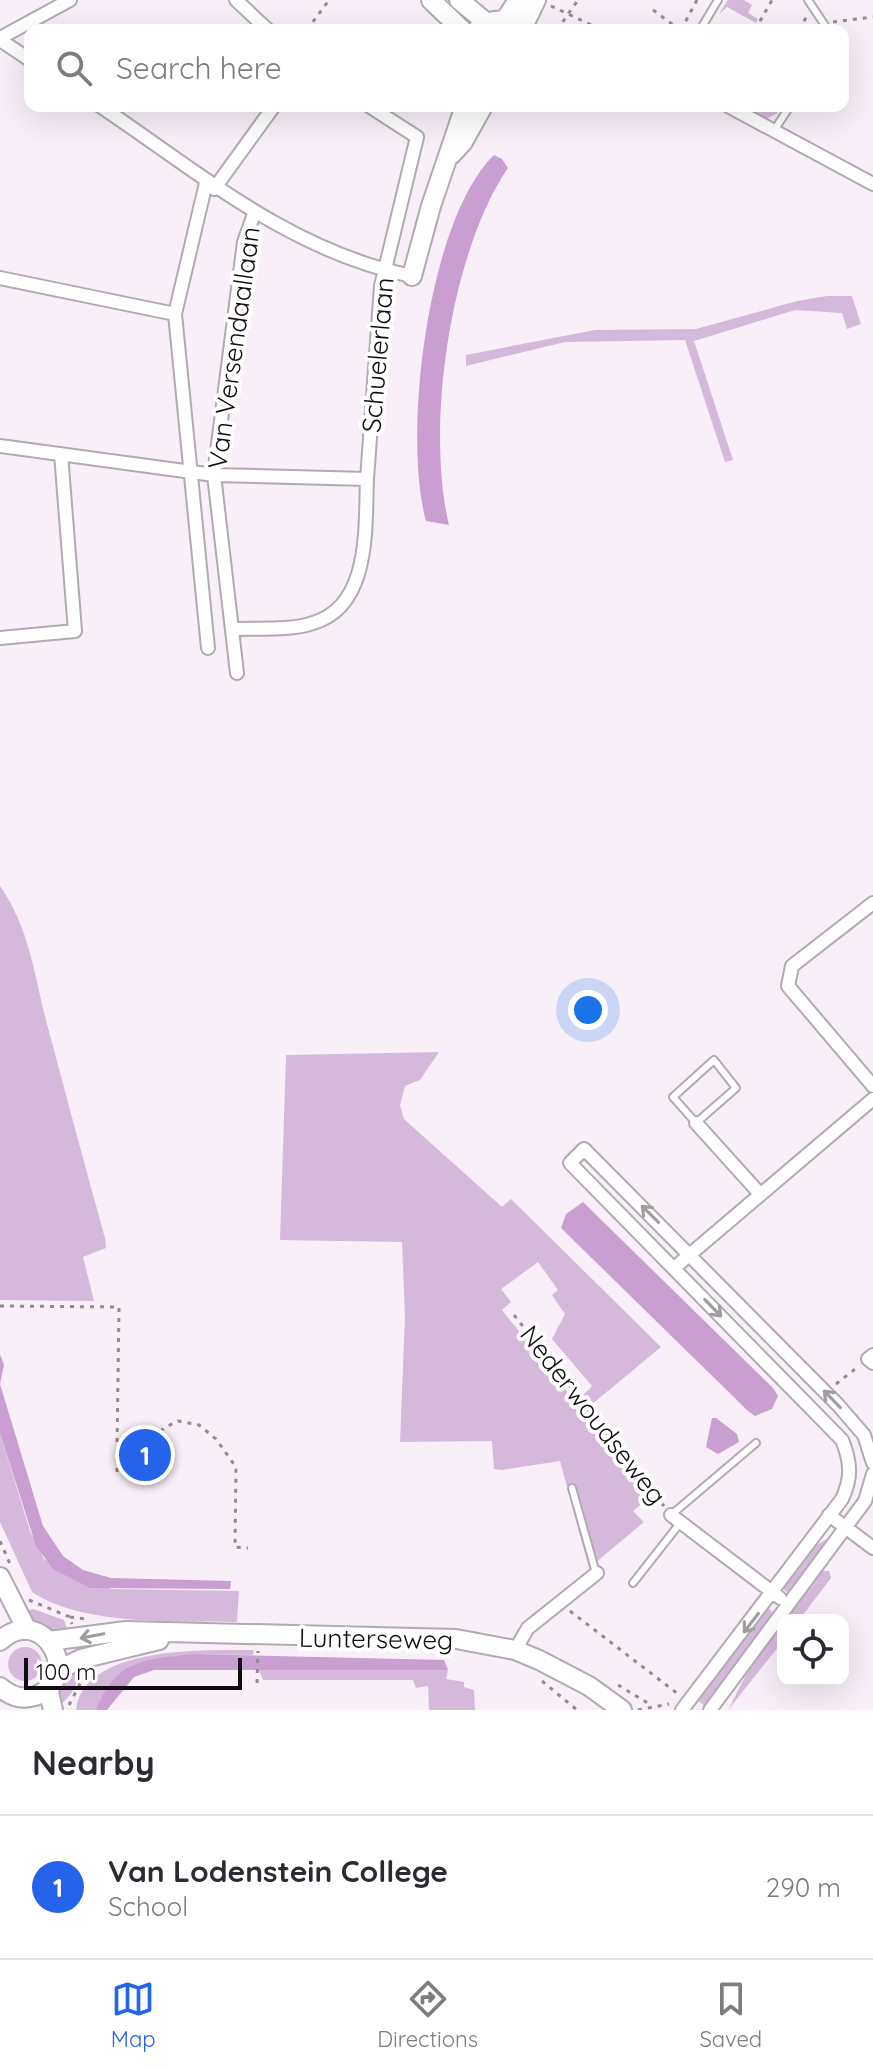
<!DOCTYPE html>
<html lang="en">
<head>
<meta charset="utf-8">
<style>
	body { margin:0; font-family:Quicksand,sans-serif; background:#f7f7f7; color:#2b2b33 }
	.controls { position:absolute; right:24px; bottom:24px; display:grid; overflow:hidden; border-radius:16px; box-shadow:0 8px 32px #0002 }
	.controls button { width:72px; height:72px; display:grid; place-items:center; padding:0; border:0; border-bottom:2px solid #e1e1e2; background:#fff; color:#2b2b33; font:40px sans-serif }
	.scale { position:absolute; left:24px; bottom:20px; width:218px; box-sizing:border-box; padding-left:8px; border:4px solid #100d10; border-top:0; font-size:22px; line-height:28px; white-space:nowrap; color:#100d10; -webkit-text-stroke:6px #fff; paint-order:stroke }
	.you { position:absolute; left:588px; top:1010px; width:28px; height:28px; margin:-20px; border:6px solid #fff; border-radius:50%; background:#1a73e8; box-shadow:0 0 0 12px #1a73e833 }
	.badge { display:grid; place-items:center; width:52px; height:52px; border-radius:50%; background:#2563eb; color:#fff; font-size:26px; font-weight:700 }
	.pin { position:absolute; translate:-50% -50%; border:4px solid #fff; box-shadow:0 2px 8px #0006 }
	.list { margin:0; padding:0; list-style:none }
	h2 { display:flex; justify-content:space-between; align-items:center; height:104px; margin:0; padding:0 32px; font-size:34px }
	h2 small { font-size:26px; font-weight:400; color:#7c7c81 }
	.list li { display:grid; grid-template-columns:52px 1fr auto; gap:24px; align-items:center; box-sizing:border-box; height:144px; padding:0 32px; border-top:2px solid #e1e1e2 }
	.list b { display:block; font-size:30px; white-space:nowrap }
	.list p { margin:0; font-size:26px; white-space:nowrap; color:#7c7c81 }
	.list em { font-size:26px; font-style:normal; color:#7c7c81 }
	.icon { flex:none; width:44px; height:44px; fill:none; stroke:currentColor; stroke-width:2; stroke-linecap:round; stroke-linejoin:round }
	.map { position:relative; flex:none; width:873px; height:1710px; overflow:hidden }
	.search { position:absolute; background:#fff; box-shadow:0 8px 32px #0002; left:24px; right:24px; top:24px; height:88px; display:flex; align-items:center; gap:20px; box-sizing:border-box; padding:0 28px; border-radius:16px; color:#7c7c81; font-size:30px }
	.sheet { height:248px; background:#fff }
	nav { display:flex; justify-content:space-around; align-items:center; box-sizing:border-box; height:112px; border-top:2px solid #e1e1e2; background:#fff; font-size:22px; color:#7c7c81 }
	nav a { display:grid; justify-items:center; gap:4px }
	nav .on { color:#2563eb }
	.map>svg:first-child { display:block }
	.green { fill:#d5b9da }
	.water { fill:#c99fd1 }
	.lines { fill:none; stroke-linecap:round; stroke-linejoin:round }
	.lane-casing { stroke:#b2aab3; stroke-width:10 }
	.street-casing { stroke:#b2aab3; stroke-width:16 }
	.secondary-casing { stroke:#b2aab3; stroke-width:22 }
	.path { stroke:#928b92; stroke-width:3; stroke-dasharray:4 6; stroke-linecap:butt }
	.lane { stroke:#fff; stroke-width:6 }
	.street { stroke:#fff; stroke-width:12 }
	.secondary { stroke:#fff; stroke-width:18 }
	.oneway { stroke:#9f9e9f }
	.labels { text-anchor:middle; stroke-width:8; stroke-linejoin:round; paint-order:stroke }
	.street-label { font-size:26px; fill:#100d10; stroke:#fff }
</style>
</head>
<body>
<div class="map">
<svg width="873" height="1710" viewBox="0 0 873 1710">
	<rect width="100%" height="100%" fill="#f8eff9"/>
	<path class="green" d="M728,0H744L752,5L748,13L758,19L756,23L727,7L719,14Z
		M740,106H765L778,113L766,119Z
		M827,296H852L861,324L847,329L842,313L795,310L694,341L733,460L725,462L685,340L565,342L466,366V355L595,330L696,329L797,301Z
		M0,886C30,929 34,975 47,1024C66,1095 85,1167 105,1238L106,1248L83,1257L94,1301L0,1300Z
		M439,1052L420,1080L405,1086L400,1105L404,1119L502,1207L511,1199L661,1347L591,1405L583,1395L592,1386L552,1339L565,1314L552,1295L558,1290L538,1262L501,1289L511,1302L502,1310L651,1497L633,1511L644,1522L589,1568L560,1461L502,1470L494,1469L492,1441L400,1442L405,1316L402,1242L280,1240L286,1055Z
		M0,1433L30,1531L44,1559L111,1589L239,1591L237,1622C178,1621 82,1626 32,1592L0,1522Z
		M832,1536L789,1594L783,1589L817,1545Z
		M822,1571H829L831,1578L799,1620H785Z
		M768,1608L775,1614L705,1706L697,1700Z
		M33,1609L64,1620L69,1634H55L21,1613Z
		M783,1622V1641L728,1710L751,1665Z
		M8 1664a17 17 0 1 1 34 0a17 17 0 1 1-34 0Z
		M254,1650L253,1655L194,1654L114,1679L96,1710H76C84,1645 206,1650 254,1650Z
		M78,1666C81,1681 70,1700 57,1706C57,1687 62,1677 78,1666Z
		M259,1670H448L446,1679L464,1682V1687L474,1690L475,1710H429L428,1686L416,1688L413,1680H263Z"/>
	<path class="water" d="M494,155L502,159L508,168C451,251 425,425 449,525L426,521C402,434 428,219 494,155Z
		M583,1202L773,1388L778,1396L772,1409L755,1416L748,1411L561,1228L566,1214Z
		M0,1354L4,1365L0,1384L43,1526L63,1556L83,1570L111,1578L231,1581L230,1589L90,1588L53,1569L36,1546L0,1433Z
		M712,1418H716L737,1434L739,1442L718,1454L706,1447Z
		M194,1654L444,1660L448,1670H154L134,1677L107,1710H96C118,1657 145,1660 194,1654Z"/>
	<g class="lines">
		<defs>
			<path id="lane" d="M808,0L828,30
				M700,30L718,0
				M775,129L790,106
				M714,1060L736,1088L696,1123L673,1097Z
				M572,1488L596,1573
				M671,1515L756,1443
				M633,1583L681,1522"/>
			<path id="street" d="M236,0L268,30
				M0,38L70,0
				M0,40L30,60
				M100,106C200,173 291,252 412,276
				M728,106L873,184
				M214,189L274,106
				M0,278L175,314L206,183
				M175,314L208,648
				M0,446L214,475L367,479L381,286L417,137L369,106
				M233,629C258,628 290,631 313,623C371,606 365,527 367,479
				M0,638L75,631L61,454
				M237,673L214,475L244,242L254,214
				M873,903L792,966L788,986L873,1086
				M696,1123L760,1194
				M674,1268L873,1099
				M873,1355L868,1359L873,1363
				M671,1515L780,1598
				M829,1515L873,1548
				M515,1650L528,1628L597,1573
				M682,1710L842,1499C852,1478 851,1462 842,1440L570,1163L584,1149L838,1405L864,1435L873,1463
				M710,1710L865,1501L873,1474"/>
			<path id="secondary" d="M431,0L462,30
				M459,0L487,23
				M505,20L518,0
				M522,29L536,0
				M477,30C492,17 507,18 522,30
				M451,155L463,142L483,106
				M412,276L431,206L465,106
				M0,1577L27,1630
				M0,1641C43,1601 85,1679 35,1696C22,1700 10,1696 0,1687
				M49,1641L126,1631L456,1639L515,1650L539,1660L589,1686L622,1710
				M58,1670L81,1659L159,1640
				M48,1688L53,1710"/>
		</defs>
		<use href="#lane" class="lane-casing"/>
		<use href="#street" class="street-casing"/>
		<use href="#secondary" class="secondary-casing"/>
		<path class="path" d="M551,6L602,30
			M653,10L680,30
			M833,22L873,17
			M307,30L329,0
			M557,30L578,0
			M681,30L697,0
			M755,30L772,0
			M799,30L807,16
			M0,1306L119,1307L117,1449L149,1443L164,1428L178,1421L199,1425L216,1439L236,1467L235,1547L248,1548
			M514,1315L664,1506
			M836,1384L859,1366
			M117,1472V1449
			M0,1541L10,1564
			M29,1600L70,1617L72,1624
			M570,1611L678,1694
			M70,1617L86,1619
			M542,1681L577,1710
			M257,1683L258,1651
			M618,1685L651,1705
			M69,1705L85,1674
			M638,1710L669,1704"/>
		<use href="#lane" class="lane"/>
		<use href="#street" class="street"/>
		<use href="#secondary" class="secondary"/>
	</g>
	<defs><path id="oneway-shaft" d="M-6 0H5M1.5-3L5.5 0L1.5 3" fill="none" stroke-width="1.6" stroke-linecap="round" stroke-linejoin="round" transform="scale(2)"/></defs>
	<g class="oneway">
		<use href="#oneway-shaft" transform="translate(650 1214) rotate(-135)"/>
		<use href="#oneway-shaft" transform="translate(713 1308) rotate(46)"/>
		<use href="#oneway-shaft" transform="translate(832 1399) rotate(-134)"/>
		<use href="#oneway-shaft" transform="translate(751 1623) rotate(128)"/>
		<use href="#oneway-shaft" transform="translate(92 1636) rotate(169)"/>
	</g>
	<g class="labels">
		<g class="street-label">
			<text transform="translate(234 348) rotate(-82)" y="9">Van Versendaallaan</text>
			<text transform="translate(378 355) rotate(-85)" y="9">Schuelerlaan</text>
			<text transform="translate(593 1415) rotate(52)" y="9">Nederwoudseweg</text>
			<text transform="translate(376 1639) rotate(1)" y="9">Lunterseweg</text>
		</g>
	</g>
</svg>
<div class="controls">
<button><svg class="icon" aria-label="locate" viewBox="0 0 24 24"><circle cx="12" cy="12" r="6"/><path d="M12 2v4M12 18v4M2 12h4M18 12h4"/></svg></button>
</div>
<div class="scale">100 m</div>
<div class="you"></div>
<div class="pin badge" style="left:145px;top:1455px">1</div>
<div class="search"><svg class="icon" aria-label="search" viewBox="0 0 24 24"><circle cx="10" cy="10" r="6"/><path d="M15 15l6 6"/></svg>Search here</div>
</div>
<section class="sheet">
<h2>Nearby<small></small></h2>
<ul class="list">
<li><span class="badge">1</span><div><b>Van Lodenstein College</b><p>School</p></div><em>290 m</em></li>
</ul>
</section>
<nav>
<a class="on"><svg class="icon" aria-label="map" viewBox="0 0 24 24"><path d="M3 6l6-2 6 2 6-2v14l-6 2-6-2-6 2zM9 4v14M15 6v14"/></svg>Map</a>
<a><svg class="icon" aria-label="directions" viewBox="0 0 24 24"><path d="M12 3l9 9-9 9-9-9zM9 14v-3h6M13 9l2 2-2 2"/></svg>Directions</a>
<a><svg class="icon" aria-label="saved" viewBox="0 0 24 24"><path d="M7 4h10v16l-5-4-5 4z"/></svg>Saved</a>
</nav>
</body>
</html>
